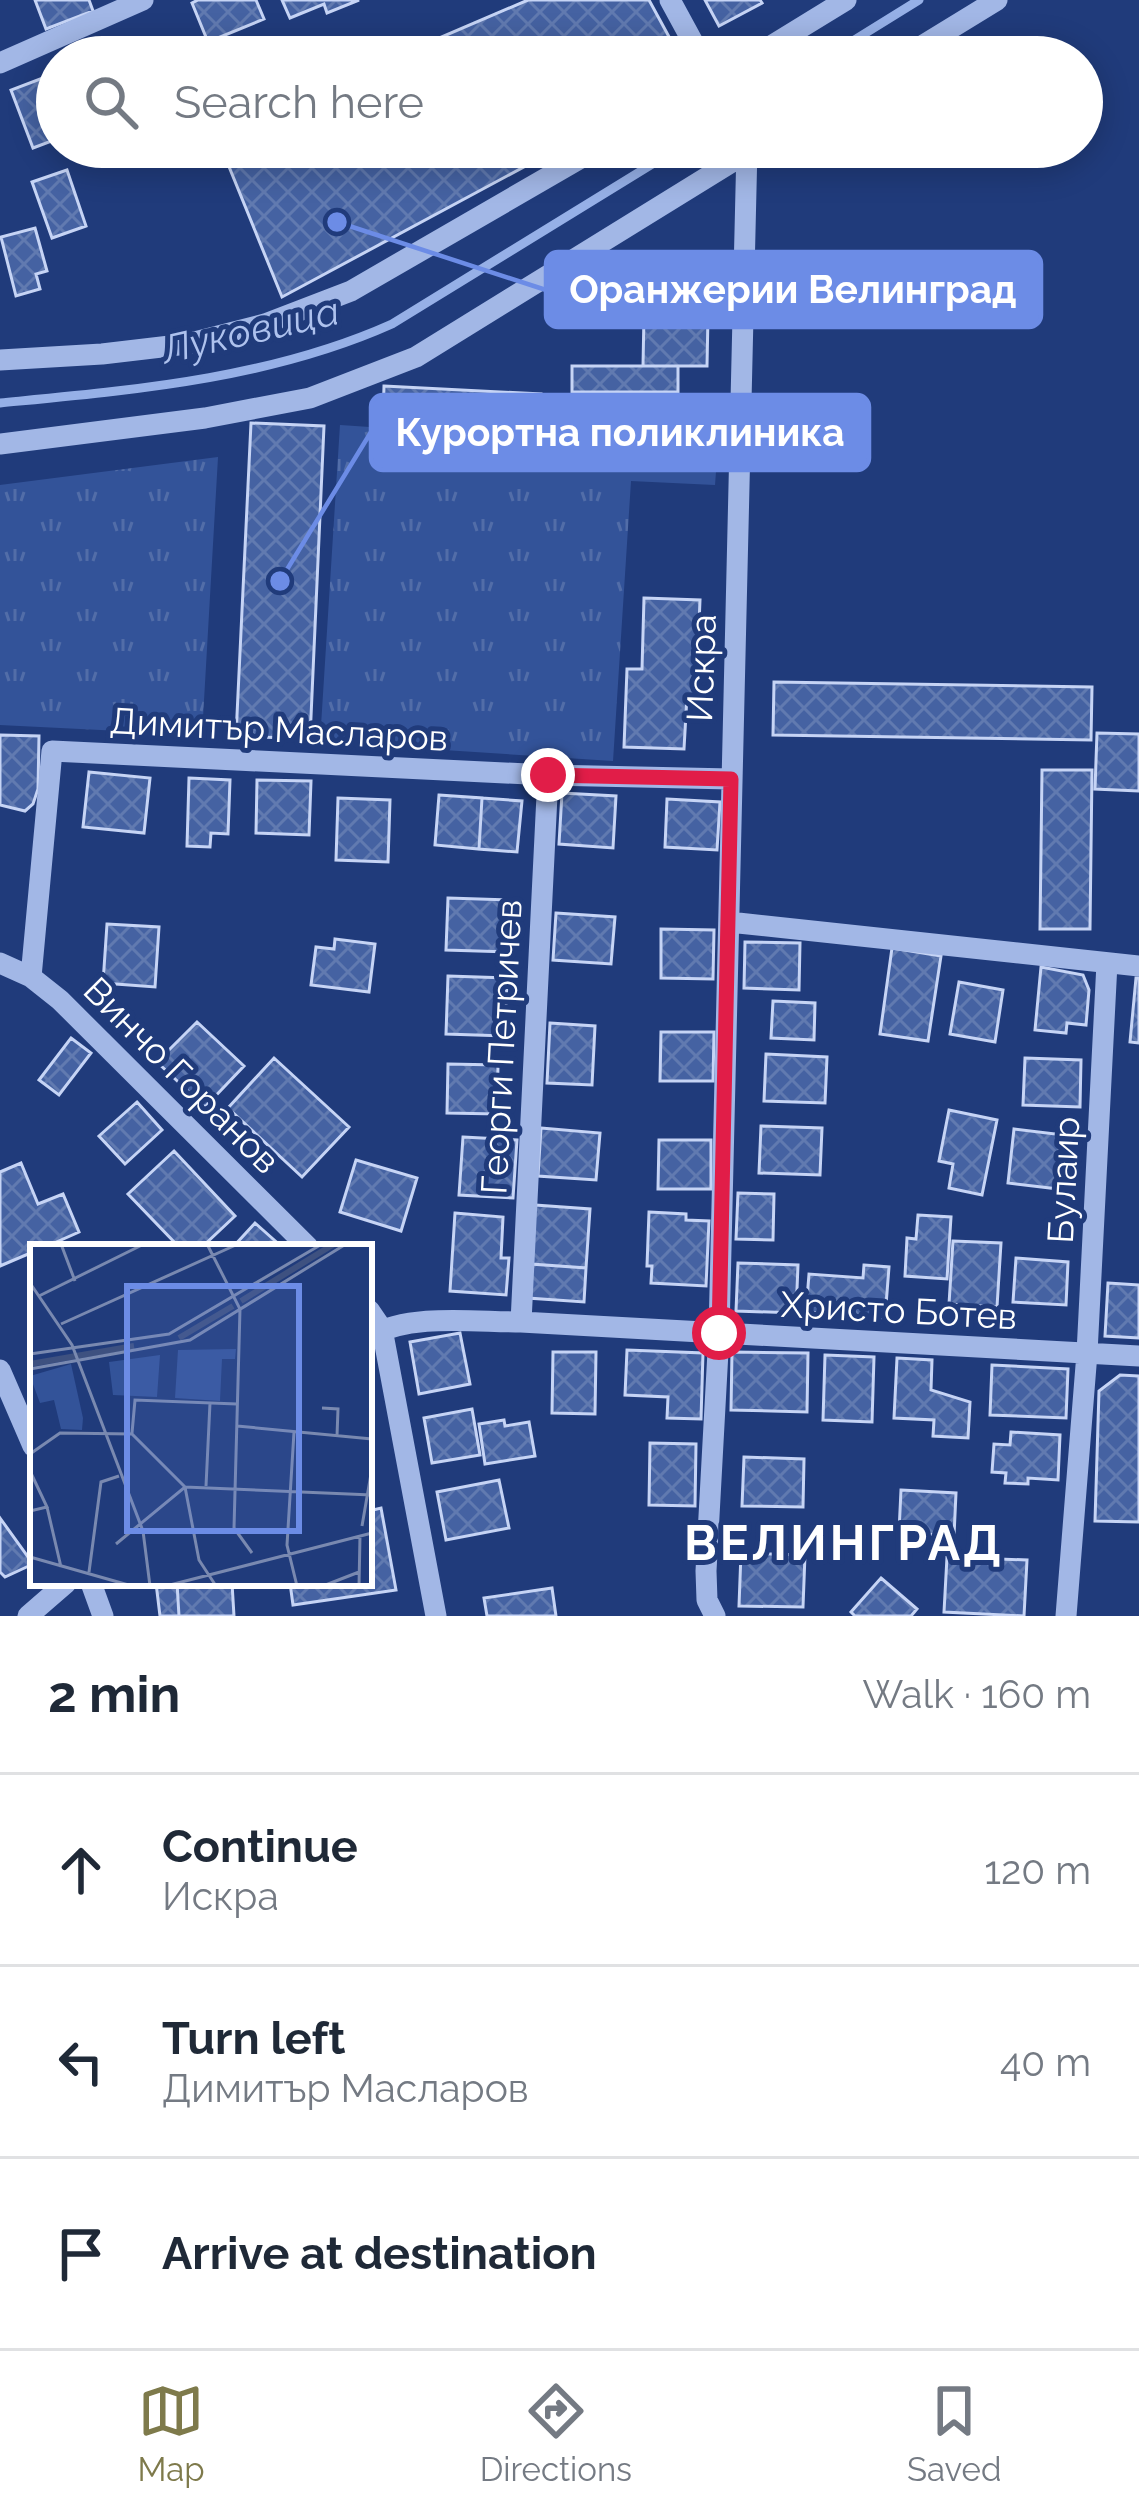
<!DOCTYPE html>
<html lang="en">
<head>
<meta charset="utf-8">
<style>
	body { margin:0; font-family:Raleway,sans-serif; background:#f2f2f3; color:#1f2937 }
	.stop { position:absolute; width:36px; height:36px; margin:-27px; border:9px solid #e11d48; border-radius:50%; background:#fff }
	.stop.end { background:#e11d48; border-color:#fff; box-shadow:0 3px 12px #0008 }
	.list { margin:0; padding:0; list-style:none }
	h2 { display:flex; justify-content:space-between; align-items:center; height:156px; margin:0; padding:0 48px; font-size:51px }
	h2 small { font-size:39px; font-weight:400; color:#747a83 }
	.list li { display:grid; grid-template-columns:78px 1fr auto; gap:36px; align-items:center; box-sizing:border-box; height:192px; padding:0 48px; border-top:3px solid #e0e1e3 }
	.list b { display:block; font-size:45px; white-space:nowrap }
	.list p { margin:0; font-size:39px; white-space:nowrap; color:#747a83 }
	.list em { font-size:39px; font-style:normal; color:#747a83 }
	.icon { flex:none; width:66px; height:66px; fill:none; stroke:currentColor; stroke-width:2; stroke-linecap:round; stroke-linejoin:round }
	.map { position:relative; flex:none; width:1139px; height:1616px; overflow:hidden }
	.search { position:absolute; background:#fff; box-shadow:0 6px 30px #0003; left:36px; right:36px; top:36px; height:132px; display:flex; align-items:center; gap:30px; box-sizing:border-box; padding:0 42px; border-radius:66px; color:#747a83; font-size:45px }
	.sheet { height:732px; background:#fff }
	nav { display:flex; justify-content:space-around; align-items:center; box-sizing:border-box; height:168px; border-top:3px solid #e0e1e3; background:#fff; font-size:33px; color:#747a83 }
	nav a { display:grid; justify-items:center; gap:6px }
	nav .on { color:#7e7a4b }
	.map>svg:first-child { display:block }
	.park { fill:url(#park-tufts) }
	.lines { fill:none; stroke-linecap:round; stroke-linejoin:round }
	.stream { stroke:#96b0e7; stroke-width:9 }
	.building { fill:url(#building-cross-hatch); stroke:#c6d4f5; stroke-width:3 }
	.minor { stroke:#a2b7e6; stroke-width:21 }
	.route { stroke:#e11d48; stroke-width:15 }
	.labels { text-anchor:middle; stroke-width:10; stroke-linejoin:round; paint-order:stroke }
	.street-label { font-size:36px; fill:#fff; stroke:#203b7b }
	.water-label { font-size:39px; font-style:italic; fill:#aec2ee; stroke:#203b7b }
	.district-label { font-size:48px; font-weight:bold; letter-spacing:3px; fill:#fff; stroke:#203b7b }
	.inset-river { fill:none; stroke:#3e5180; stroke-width:6 }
	.inset-road { fill:none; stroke:#7989b0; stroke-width:3 }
	.view { fill:#6c8ce6; fill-opacity:0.15; stroke:#6c8ce6; stroke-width:6 }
	.inset-edge { fill:none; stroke:#fff; stroke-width:6 }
	.leader { fill:none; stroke:#6c8ce6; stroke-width:4.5 }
	.callout-dot { fill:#6c8ce6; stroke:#203b7b; stroke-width:4.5 }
	.callout { fill:#6c8ce6; stroke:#6c8ce6; stroke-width:4.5 }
	.callout-label { font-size:39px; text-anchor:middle; font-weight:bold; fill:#fff }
</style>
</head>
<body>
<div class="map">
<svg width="1139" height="1616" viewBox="0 0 1139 1616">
	<defs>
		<pattern id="park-tufts" width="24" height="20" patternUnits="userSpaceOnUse" patternTransform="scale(3)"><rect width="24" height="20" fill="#335399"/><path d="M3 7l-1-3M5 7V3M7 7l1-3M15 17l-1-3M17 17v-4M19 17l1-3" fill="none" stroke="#526da8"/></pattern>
		<pattern id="building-cross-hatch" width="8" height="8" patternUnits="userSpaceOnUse" patternTransform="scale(3)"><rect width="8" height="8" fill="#4562a2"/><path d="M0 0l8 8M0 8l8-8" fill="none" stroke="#617ab0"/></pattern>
	</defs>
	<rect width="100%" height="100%" fill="#203b7b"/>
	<path class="park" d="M551,407L720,417L715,485L631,481L613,761L320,742L340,425L548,439Z
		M218,457L202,735L0,725V485Z"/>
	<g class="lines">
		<path class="stream" d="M827,57L919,0
			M0,403C133,390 269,379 392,324L680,147"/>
	</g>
	<path class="building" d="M35,0H89L93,11L46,29Z
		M198,0H256L264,19L208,42L192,3Z
		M282,0H359L327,13L324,4L290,18Z
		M528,0H649L680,57H395Z
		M705,0H760L762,3L719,26Z
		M56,73L57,139L33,148L11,90Z
		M221,147H561L282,297Z
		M67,170L86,226L52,238L32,182Z
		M35,228L47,271L36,274L40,289L16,296L1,237Z
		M645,264L709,265L707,366H643Z
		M572,366H678V392H572Z
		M384,386L541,394L540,429L383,421Z
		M251,423L324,426L310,739L236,736Z
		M644,598L700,600L696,696H687L684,749L624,747L627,669H642Z
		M774,682L1092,687L1091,740L773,735Z
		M1097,733L1139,734V791L1095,789Z
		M0,735L39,736L38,789L33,804L25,811L0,805Z
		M1042,770H1092L1090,929H1040Z
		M89,772L150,778L144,833L83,827Z
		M189,778L230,780L228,834L211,833L210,847L187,846Z
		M257,780L311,781L309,835L256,833Z
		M562,793L616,796L613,848L559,844Z
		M439,795L482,798L479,849L435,845Z
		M338,798L390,800L388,862L336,860Z
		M482,798L522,801L517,852L479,849Z
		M667,799L720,802L717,850L665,847Z
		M448,898L511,900L509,952L446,950Z
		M556,913L615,917L611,964L553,960Z
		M107,924L159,927L155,987L103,983Z
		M661,929L714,930L713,979L661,978Z
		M335,939L375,944L369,992L311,985L316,947L334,949Z
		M745,942L800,943L799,990L744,988Z
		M892,948L941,956L928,1041L880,1034Z
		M1041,967L1083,975L1089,990L1086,1025L1067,1023L1066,1033L1035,1030Z
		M448,976L507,978L505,1036L446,1034Z
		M1136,978H1139V1043L1130,1042Z
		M959,982L1003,990L995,1042L950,1034Z
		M773,1001L815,1003L814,1040L771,1038Z
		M197,1022L244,1066L205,1107L157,1062Z
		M550,1023L595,1026L592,1085L547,1083Z
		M661,1032H714L713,1081H660Z
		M71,1038L91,1053L59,1095L39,1080Z
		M766,1054L827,1057L825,1103L764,1101Z
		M274,1058L349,1127L302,1177L228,1108Z
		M1025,1058L1081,1060L1080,1107L1023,1105Z
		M448,1064L498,1065L497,1114L447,1113Z
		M137,1102L162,1130L125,1164L99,1136Z
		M949,1110L997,1120L982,1195L949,1188L953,1164L939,1161Z
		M761,1126L822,1128L820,1175L759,1173Z
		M541,1128L600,1133L596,1180L538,1176Z
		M1014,1129L1072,1136L1067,1190L1008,1183Z
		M463,1137L517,1140L513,1198L459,1195Z
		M659,1140H711V1189H658Z
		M174,1151L235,1216L202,1247H179L128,1194Z
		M356,1160L417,1178L401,1231L340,1212Z
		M21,1163L38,1204L63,1194L79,1232L45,1247H33V1252L0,1266V1172Z
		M738,1193L774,1194L773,1240L736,1239Z
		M535,1205L590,1209L586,1268L531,1264Z
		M649,1212L686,1214V1220L709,1221L706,1286L651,1283L652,1266H647Z
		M455,1213L503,1217L501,1258H509L506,1295L450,1291Z
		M918,1215L951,1217L947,1279L905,1276L907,1238L916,1239Z
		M255,1223L282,1247H233Z
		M953,1241L1001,1243L997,1307L949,1304Z
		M1016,1258L1068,1262L1066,1305L1013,1302Z
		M738,1263L798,1265L796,1313L736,1311Z
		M531,1264L586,1268L584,1302L528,1298Z
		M864,1265L889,1267L885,1318L806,1312L809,1274L863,1278Z
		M1108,1283L1139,1285V1338L1105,1336Z
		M460,1333L470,1384L419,1394L410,1342Z
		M627,1350L703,1353L701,1419L667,1418L668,1397L625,1395Z
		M553,1352H596L595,1414L552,1413Z
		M732,1352L808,1353L807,1412L731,1410Z
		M825,1355L874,1357L872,1422L823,1420Z
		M897,1358L932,1360L931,1390L970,1402L968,1438L933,1436L934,1420L894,1418Z
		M992,1365L1068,1369L1066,1418L990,1415Z
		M1120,1375L1139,1376V1522L1095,1521L1099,1391Z
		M472,1409L480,1455L432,1463L424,1418Z
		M504,1420L505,1426L529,1422L535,1456L485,1464L479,1424Z
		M1011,1432L1060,1435L1058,1480L1028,1478V1484L1005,1483L1006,1473L992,1472L994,1444L1010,1445Z
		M650,1443L696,1444L695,1506L649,1505Z
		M744,1457L804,1459L803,1507L742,1506Z
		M499,1480L509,1528L446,1540L437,1492Z
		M901,1490L956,1493L954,1536L899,1532Z
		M381,1508L396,1590L293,1605L290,1583H369V1511Z
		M0,1518L33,1564L5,1577L0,1572Z
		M741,1553L805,1555L803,1607L739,1606Z
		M947,1557L1027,1560L1024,1616L944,1612Z
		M881,1578L917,1609L911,1616H855L851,1612Z
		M156,1583H177L179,1616H160Z
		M177,1583H232L234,1616H179Z
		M552,1588L556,1616H487L484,1598Z"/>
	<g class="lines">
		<path class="minor" d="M670,0L701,57
			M753,57L846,0
			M904,57L997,0
			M0,63L143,0
			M0,360L102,354L187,344L265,324L351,291L600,147
			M0,444L205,418L310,398L416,357L756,147
			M729,922L1139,966
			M0,963L31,977L60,1000L308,1247
			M31,977L52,751L548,775L731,779
			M369,1310L382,1329L436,1616
			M521,1322L548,775
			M369,1336C413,1313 473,1322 521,1322L1139,1356
			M0,1370L33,1446
			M91,1583L103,1616
			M28,1616L66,1583
			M715,1616L707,1600L706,1571L719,1333L747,147
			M1066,1616L1087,1353L1107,963"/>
	</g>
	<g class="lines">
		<path class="route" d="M548,775L731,779L719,1333"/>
	</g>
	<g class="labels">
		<g class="street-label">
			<text transform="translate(701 668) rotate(-88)" y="13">Искра</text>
			<text transform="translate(279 729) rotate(3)" y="13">Димитър Масларов</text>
			<text transform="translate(501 1047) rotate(-87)" y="13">Георги Петричев</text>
			<text transform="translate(182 1075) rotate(45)" y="13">Винчо Горанов</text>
			<text transform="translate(1063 1180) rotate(-87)" y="13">Булаир</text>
			<text transform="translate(899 1310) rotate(3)" y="13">Христо Ботев</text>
		</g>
		<g class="water-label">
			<text transform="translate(250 330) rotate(-13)" y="14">Луковица</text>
		</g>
		<g class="district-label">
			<text x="844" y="1560">ВЕЛИНГРАД</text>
		</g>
	</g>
	<g transform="translate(30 1244)">
		<rect width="342" height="342" fill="#203b7b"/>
		<path d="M206,105L205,115H192L190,157L145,154L148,106ZM130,111L127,153L83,151L79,118ZM41,120L53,174L52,186L31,185L24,156L10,159L0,132Z" fill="#335399"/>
		<path class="inset-river" d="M211,57L304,0M149,94L203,62M0,120L104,102"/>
		<path class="inset-road" d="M31,0L45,37M177,0L210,65L204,284L222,309M0,39L42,101L113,287L120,342M9,52L114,0M31,80L208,0M0,110L139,90L292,0M0,125L160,96L316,0M292,164L308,165L307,192M207,182L342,195M264,188L257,301L267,342M102,189L105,156L207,160M0,210L30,189L102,190L155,243L169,316L186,342M0,227L17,263L0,267M176,242L180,159M17,263L31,323M332,282L342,224M86,300L155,243L342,251M0,313L102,342M59,328L71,238L89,232M136,342L342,289M293,342L329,328M329,342L330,292"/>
		<path class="view" d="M97,42H269V287H97Z"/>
		<rect width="342" height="342" class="inset-edge"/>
	</g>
	<path class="leader" d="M337 222L546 290M280 581L371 432"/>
	<g class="callout-dot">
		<circle cx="337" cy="222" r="12"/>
		<circle cx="280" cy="581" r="12"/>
	</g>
	<g class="callout">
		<rect x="546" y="252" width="495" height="75" rx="12"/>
		<rect x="371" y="395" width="498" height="75" rx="12"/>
	</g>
	<g class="callout-label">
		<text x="793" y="303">Оранжерии Велинград</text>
		<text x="620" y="446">Курортна поликлиника</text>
	</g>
</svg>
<div class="stop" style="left:719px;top:1333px"></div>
<div class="stop end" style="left:548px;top:775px"></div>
<div class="search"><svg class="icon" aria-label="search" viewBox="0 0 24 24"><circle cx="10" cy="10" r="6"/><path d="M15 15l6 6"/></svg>Search here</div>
</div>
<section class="sheet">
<h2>2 min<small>Walk · 160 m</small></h2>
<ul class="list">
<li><svg class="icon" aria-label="ahead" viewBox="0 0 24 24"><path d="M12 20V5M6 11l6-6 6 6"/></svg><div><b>Continue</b><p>Искра</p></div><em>120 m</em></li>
<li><svg class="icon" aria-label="left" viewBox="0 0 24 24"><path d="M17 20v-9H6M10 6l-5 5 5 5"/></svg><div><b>Turn left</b><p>Димитър Масларов</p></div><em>40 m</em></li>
<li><svg class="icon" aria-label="arrive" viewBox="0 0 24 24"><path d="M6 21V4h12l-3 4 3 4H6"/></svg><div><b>Arrive at destination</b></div></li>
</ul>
</section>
<nav>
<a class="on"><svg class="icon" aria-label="map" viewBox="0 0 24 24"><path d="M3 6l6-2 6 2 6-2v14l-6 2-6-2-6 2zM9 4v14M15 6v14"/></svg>Map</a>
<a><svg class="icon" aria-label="directions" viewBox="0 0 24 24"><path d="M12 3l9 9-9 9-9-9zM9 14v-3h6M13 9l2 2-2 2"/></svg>Directions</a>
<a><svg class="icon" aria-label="saved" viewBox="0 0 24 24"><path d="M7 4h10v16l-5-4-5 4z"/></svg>Saved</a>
</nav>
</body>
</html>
